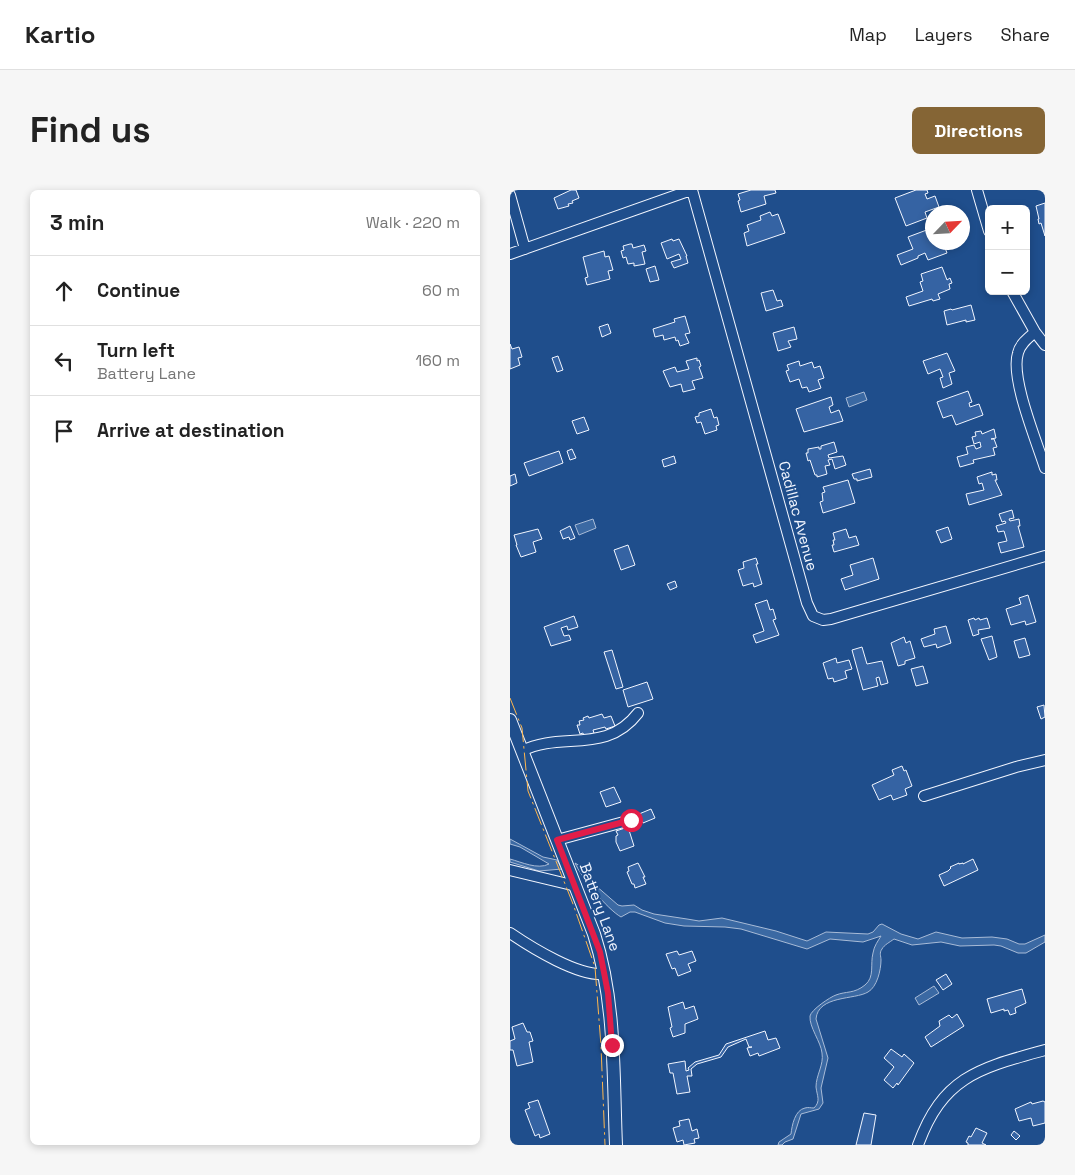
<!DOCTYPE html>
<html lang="en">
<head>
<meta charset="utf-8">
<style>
	body { margin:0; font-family:"Space Grotesk",sans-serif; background:#f6f6f6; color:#222 }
	.controls { position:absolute; right:15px; top:15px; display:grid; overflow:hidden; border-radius:8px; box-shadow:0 2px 8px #0003 }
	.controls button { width:45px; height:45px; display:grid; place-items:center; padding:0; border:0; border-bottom:1px solid #e0e0e0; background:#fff; color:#222; font:25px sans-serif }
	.compass { position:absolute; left:415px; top:15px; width:45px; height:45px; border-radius:50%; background:#fff; box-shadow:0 2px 8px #0003; rotate:65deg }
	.stop { position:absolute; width:15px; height:15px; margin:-11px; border:4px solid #e11d48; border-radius:50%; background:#fff }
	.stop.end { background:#e11d48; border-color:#fff; box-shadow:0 1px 5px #0008 }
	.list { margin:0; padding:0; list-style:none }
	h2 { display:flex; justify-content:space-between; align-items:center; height:65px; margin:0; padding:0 20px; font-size:21px }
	h2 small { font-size:16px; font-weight:400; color:#767676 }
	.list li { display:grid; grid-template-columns:32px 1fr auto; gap:15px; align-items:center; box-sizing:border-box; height:70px; padding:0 20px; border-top:1px solid #e0e0e0 }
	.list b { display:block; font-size:19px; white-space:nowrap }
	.list p { margin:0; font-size:16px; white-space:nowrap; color:#767676 }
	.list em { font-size:16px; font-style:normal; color:#767676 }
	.icon { flex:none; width:28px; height:28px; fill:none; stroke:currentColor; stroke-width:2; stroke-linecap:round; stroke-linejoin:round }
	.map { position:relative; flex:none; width:535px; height:955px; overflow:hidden; border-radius:8px }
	header { display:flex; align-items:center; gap:30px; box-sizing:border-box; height:70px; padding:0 25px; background:#fff; border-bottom:1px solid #e0e0e0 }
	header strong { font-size:24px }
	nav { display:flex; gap:28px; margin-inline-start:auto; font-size:18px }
	.intro { display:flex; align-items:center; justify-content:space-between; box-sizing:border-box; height:120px; padding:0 30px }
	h1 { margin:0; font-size:35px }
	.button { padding:12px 22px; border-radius:8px; background:#856535; color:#fff; font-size:18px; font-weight:700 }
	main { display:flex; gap:30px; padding:0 30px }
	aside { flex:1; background:#fff; border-radius:8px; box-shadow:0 2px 8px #0003 }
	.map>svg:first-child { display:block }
	.water { fill:#3b69a3; stroke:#a8bbd7 }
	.building { fill:#3563a3; stroke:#f2f6ff }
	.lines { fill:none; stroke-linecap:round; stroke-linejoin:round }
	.minor-casing { stroke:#f2f6ff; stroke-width:12 }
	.major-casing { stroke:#f2f6ff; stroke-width:14 }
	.minor { stroke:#1f4e8c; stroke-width:10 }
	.major { stroke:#1f4e8c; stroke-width:12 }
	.power { stroke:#ffb74d; stroke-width:1; stroke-dasharray:18 4 2.5 4; stroke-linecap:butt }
	.route { stroke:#e11d48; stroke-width:6 }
	.labels { text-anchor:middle; stroke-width:4; stroke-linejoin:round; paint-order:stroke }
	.street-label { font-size:15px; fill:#f2f6ff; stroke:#1f4e8c }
</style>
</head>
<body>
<header>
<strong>Kartio</strong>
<nav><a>Map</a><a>Layers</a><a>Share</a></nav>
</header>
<div class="intro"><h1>Find us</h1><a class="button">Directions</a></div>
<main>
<aside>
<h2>3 min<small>Walk · 220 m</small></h2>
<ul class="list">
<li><svg class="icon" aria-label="ahead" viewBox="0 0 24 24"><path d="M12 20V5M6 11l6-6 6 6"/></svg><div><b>Continue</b></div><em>60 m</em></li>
<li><svg class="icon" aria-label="left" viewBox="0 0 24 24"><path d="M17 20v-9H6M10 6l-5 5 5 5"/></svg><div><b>Turn left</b><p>Battery Lane</p></div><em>160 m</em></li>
<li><svg class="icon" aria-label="arrive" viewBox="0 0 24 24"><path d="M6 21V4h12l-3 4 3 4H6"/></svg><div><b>Arrive at destination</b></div></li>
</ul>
</aside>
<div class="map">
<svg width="535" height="955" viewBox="0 0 535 955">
	<rect width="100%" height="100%" fill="#1f4e8c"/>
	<path class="water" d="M354,202L357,210L339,217L336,208Z
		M83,329L86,338L69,345L65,335Z
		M0,649L33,667L47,670L52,679L29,681L0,672V669C11,672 28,680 39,674L10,657L0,654Z
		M65,673L73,678L85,695L108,715L112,716L124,715L132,720L144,724L177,729L189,731L212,728L266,741L297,751L316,742L358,744L363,742L369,735L372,734L391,744L408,749L426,742L452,748L482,747L497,749L509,754H515L535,745V752L516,763H508L491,756L484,755L450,756L431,752L402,755L384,749C380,752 374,755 372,759C369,763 371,766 371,770C371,780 367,797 358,802C345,810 308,805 306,829L318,868L311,898L313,913L309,919L291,924L283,949L275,952L272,955H268L269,952L281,944C282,935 285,920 295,918C298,917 301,918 304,918C311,911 307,906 306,897C306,885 314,875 312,863C311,852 299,837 300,826C301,820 320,807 326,805C336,801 344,804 355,795C365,787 360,774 363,763C364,756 368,751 371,746L353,752L320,749L297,759L231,739L215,737L174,736L155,733L125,722H120L111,727C97,719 71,687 65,673Z
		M424,796L429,803L409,815L405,808Z"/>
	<path class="building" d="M61,0H66L69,8L62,11L63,13L58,14L59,16L48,19L44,8Z
		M241,0H265L266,3L254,6L256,14L231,22L228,11L230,10L228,4Z
		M406,0H417L418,3L415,4L417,9L425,6L429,17L415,22L417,28L396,36L385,8Z
		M535,13V46L531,33L529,34L528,29H529L526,16Z
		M260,22L262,26L268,24L275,43L237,56L234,43L239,41L237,35L251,30L250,26Z
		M422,38V52H427L429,57L434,55L437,63L418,70L415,63L408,66V68L391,75L387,65L403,59L398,47Z
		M162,49L163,51L169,49L177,66H176L178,73L164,78L161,72L171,69L169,64L157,69L151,53Z
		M120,54H122L123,58L134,55L136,61L132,62L135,74L124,76V73L118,74L116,67L113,68L111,61L114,60L113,56Z
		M94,61L95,67L99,66L103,80L98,81L100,89L77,95L75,88L78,87L73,67Z
		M145,76L149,90L140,92L136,79Z
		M432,77L437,90L440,88L442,93L439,94L440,99L428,104L430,109L423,111L422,109L399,116L396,107L413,101L410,92L413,91L411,84Z
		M263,100L267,111L271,110L273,116L256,121L251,103Z
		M461,115L465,130L456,132V130L437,135L434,121L441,119L442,120Z
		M175,126L180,143L175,144L179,153L170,156L168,150L166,151L165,147L154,150L153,145L145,147L143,139L165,132L164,129Z
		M98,134L101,143L92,147L89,137Z
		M284,137L287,149L278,151L281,157L268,161L263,143Z
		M0,154L2,159L9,157L12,167L8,168L10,175L0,179Z
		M437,163L445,181L439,183L442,194L433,198L430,188L433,187L430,179L418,184L413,171Z
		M48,166L53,180L47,182L42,168Z
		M187,168V171L189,170L191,176L189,177L193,188L182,191L185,199L173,202L171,194L160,197L153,181L165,177L167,182L179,179L176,171Z
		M289,171L290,176L302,172L304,178L310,176L314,188L308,190L311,198L299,202L297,197L292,198L289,189L280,192L276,181L279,180L277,175Z
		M458,201L462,212L459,213L460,217L469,214L473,225L446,235L442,225L433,228L427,212Z
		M321,207L323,215L319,217L321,223L329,220L333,231L294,242L286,219Z
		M201,219L204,228L207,227L209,235L206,236L207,240L195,244L191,232L187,233L185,227L189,226V223Z
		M74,227L79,240L67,244L62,231Z
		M484,239L486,248L481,249H484L487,257L483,258L485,265L463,270L464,273L450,277L447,267L458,264L456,257L464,255L466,259L471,257L470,252L464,254L462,247L466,246L465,242L471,241L472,244Z
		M324,252L327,262L318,265L319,268L333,266L336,275L325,279L322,269L318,270L320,275L315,276L317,284L307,287V285H305L300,270L298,271L296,263H298V259L309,257V259H311V256Z
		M62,259L66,268L60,270L57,261Z
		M49,261L53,273L19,286L14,273Z
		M164,266L166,273L154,277L152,270Z
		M360,279L362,287L347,291V289H344L342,284Z
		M482,282V285L486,284L487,290H485L492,305L459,315L456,304L474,300L472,293L469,294L467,287Z
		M5,284L7,293L0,296V286Z
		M338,290L345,313L313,323L310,312L313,311L312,303L315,302L313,297Z
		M502,320L504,328L499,329L500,331L509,329L510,336H508L514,357L491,363L488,353L497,351L494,341L488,342L486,336L496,333L495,331L492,332L489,324Z
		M60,336L65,348L60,350L59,347L53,349L50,341Z
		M438,337L442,349L431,353L426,341Z
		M28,339L32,349L23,352L26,362L11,367L6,355H7L4,345Z
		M336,339L339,348L346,346L349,355L324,362L322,355H324L323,350H325L323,343Z
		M118,355L125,375L111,380L104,360Z
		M246,368L248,374H246L252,394L244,397L243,393L233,396L228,380L234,378L233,372Z
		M363,368L369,389L335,400L331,389L343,385L340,375Z
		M165,391L167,397L160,400L157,394Z
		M518,405L526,432L516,435L515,431L501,435L496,419L511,414L509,408Z
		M257,410L260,420L263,419L266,429L263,430L269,445L246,453L243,445L254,441L245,414Z
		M64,426L68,437L58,440L57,436L51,438L54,446L59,445L61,450L41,456L34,437Z
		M464,428L465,430L469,428L470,430L477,428L480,438L468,440L469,444L463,446L458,430Z
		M436,436L441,453L427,458L426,454L414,457L411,449L425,444L424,439Z
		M482,446L487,467L479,470L471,449Z
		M394,447L396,453L400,451L405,468L395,471V474L388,476L381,453Z
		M515,448L520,465L509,468L504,451Z
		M352,457L357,474L372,471L378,493L371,495L369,487L366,488L368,496L353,500L342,460Z
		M102,460L113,497L106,499L94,462Z
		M326,468L327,473L339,470L342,479L335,481L337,488L324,492L323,488L318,489L313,473Z
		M413,476L418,493L406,496L401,479Z
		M137,492L143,509L118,517L113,500Z
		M534,515L535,527L531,529L527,517Z
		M92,524L94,528L101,526L105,536L96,539L95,537L83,540L84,543L74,546L73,543L70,544L67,535H70L69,531L74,530L73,528L78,526L79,528Z
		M392,576L394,581L396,580L402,596L395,599L397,605L383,610L381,605L369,610L362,595L384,585L382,580Z
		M104,597L111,612L96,617L90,602Z
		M141,619L145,628L133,633L129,624Z
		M118,637L124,656L110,661L106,652V646L108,645L106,641Z
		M463,669L468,680L434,696L429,685L438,681L441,678L440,677L449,673V674L453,673V674Z
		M128,673L135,687H133L136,694L125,698L124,694H122L117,682L119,681L118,677Z
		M167,761L169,765L182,761L186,771L178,774L181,781L168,786L165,778L162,779L156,764Z
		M436,784L442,794L433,800L426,790Z
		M512,799L516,813L505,818L506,823L500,825L498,820L494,821V819L481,823L477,809Z
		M173,812L175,819L184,816L188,829L175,834V843L163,847L160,838L162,837L158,817Z
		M447,824L454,836L421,857L415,847L430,836L429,831L439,825L442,828Z
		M13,833L17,842H20L23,851L19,852L23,872L7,876L3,860H0V851L5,849L2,837Z
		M255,841L258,850L266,848L270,858L249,866L248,863L240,866L237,858L242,857H239L236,849L218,857L211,867L187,874L181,879L182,886H177L180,902L167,904L163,883H160L158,874L175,871L176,881L179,880L178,878L185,872L209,865L216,854Z
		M381,859L392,867L394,864L404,873L388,895L387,893L383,898L374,890L384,877L374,868Z
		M28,910L40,944L30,948L29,944L25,946L15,920L20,918L18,913Z
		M533,911L535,912V933L523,936L521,928L509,931L505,919L521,912L522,914Z
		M354,923L366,925L361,955H346Z
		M179,929L182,941L187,939L189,948L184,949L185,953L174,955L173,950L167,952L163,938L170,936L169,931Z
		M466,938L477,943L472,953L476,955H458V953L456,952L459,946L461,947Z
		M504,941L510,946L506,950L501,945Z"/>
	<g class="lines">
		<defs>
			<path id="minor" d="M182,0L297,413L303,426L313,430L321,429L535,366
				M467,0L479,41
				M0,5L15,59
				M0,64L181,0
				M502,101L525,142L535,155
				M525,142C518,148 510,154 508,163C500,188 527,252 535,278
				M12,561C51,541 96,565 128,523
				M414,606L506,577L535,570
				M47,650L121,630
				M0,680L66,696
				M0,743C22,758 69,787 95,784
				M408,955C433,886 470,878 535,860"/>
			<path id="major" d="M0,530L84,744C106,812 103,885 106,955"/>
		</defs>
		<use href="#minor" class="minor-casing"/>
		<use href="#major" class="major-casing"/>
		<use href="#minor" class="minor"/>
		<use href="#major" class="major"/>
		<path class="power" d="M0,508L12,538L18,601L63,714L85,777L91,856L95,955"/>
	</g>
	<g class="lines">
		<path class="route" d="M102,855L98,803L90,762L47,650L121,630"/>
	</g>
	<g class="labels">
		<g class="street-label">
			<text transform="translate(288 326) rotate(75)" y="5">Cadillac Avenue</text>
			<text transform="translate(90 717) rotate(70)" y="5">Battery Lane</text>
		</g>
	</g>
</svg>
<div class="controls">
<button>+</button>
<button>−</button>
</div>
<svg class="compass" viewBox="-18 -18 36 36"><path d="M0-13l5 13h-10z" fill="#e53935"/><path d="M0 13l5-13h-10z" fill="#767676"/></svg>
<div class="stop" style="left:121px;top:630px"></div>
<div class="stop end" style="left:102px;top:855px"></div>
</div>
</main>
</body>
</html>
